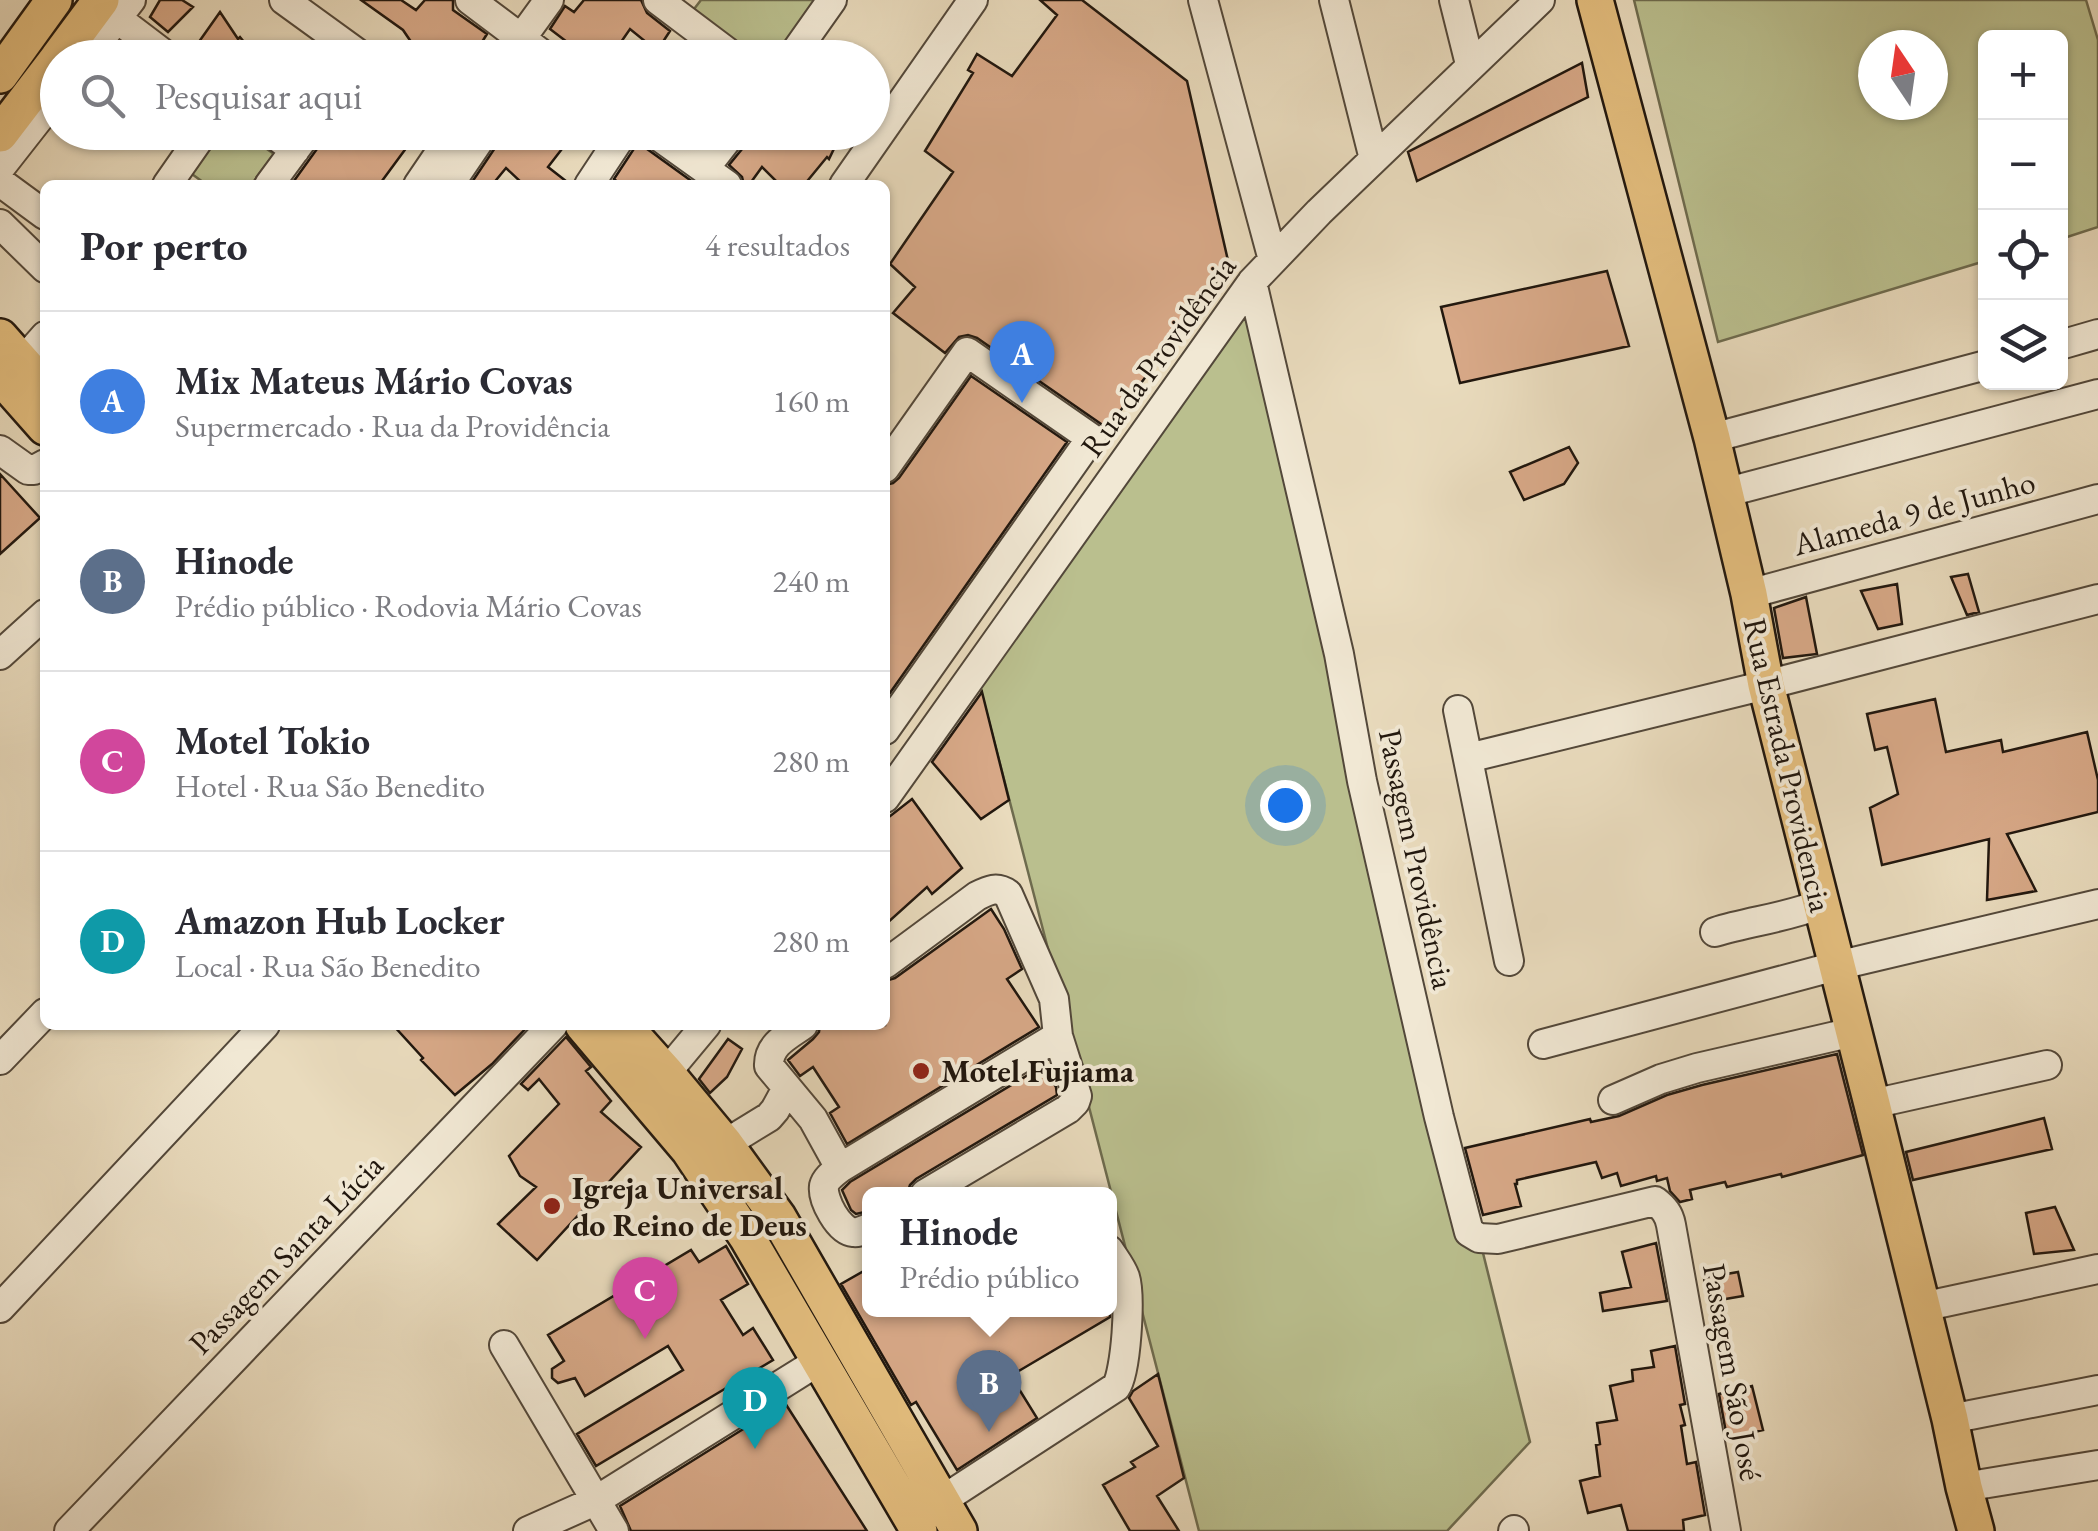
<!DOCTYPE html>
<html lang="pt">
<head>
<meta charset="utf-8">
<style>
	body { margin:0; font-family:"EB Garamond",serif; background:#f7f7f7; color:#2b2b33 }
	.controls { position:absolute; right:30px; top:30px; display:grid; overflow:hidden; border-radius:15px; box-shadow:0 2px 8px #0004 }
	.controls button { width:90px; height:90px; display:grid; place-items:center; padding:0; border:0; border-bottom:2px solid #e1e1e2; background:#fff; color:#2b2b33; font:50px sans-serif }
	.compass { position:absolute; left:1858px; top:30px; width:90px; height:90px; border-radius:50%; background:#fff; box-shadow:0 2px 8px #0004; rotate:347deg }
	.you { position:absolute; left:1285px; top:805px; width:35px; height:35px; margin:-25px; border:8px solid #fff; border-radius:50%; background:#1a73e8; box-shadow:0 0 0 15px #1a73e833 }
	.badge { display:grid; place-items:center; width:65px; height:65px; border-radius:50%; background:#ea580c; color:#fff; font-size:32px; font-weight:700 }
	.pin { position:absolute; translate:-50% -82px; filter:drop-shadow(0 2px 5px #0008) }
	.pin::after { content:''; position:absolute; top:52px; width:35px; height:30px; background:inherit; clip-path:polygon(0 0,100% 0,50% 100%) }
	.popup { position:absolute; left:862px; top:1187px; width:255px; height:130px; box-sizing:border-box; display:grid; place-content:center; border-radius:15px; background:#fff; filter:drop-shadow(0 2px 8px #0005); font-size:32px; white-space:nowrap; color:#7c7c81 }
	.popup b { font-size:38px; color:#2b2b33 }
	.popup::after { content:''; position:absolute; left:50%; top:100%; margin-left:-20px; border:20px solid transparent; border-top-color:#fff }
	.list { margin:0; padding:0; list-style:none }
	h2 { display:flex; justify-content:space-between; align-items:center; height:130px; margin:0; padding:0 40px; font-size:42px }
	h2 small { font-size:32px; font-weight:400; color:#7c7c81 }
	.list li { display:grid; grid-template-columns:65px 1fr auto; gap:30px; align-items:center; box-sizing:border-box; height:180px; padding:0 40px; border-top:2px solid #e1e1e2 }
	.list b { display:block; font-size:38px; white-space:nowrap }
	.list p { margin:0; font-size:32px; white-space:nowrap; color:#7c7c81 }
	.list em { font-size:32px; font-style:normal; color:#7c7c81 }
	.icon { flex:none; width:55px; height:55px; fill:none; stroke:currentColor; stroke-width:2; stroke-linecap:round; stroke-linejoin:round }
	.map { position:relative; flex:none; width:2098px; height:1531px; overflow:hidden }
	.search { position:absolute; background:#fff; box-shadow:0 2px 8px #0004; left:40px; top:40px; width:850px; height:110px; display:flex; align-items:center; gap:25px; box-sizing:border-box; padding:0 35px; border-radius:55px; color:#7c7c81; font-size:38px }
	.panel { position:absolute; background:#fff; box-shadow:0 2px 8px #0004; left:40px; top:180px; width:850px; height:850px; border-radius:15px }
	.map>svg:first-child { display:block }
	.green { fill:#babf8e; stroke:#6e6b4e; stroke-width:2.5; fill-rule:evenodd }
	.building { fill:#d7a887; stroke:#21170e; stroke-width:2.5 }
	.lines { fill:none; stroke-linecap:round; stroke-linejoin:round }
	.minor-casing { stroke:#53483a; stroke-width:32 }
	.major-casing { stroke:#21170e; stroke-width:40 }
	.minor { stroke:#f1e8d4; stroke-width:28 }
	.major { stroke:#e4be7e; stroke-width:35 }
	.poi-dot { fill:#8f2418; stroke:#f1e8d4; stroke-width:4 }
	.labels { text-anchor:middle; stroke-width:8; stroke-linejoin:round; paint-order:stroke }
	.street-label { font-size:32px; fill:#21170e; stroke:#f1e8d4 }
	.poi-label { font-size:32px; font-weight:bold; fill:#21170e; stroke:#f1e8d4; text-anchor:start }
</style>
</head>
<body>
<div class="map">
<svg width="2098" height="1531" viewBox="0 0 2098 1531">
	<rect width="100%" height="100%" fill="#e9dbbd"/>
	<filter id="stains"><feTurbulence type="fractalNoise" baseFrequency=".002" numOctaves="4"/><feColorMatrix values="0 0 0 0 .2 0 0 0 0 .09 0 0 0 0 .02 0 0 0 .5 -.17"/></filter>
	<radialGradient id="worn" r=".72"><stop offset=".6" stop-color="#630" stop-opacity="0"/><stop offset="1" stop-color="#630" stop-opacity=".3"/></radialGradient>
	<path class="green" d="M701,0H816L818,1L776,57H748L691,13Z
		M1634,0H2086L2098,40V227L2061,239L2060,38H1986L1985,261L1718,342ZM1933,45V105H1873V45Z
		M212,133H244L274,154L251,185H207L185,169Z
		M1248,308L1530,1442L1447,1531H1199L979,683Z"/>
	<path class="building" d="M160,0H182L193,7L168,32L150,17Z
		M361,0H401L416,10L425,0H453V10L487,34L472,58H422L403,30Z
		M584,0H641L647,13L670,31L657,51L630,29L610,58H588L550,29L565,6L574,12Z
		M1040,0H1082L1187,81L1229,265L1106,430L1101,424L977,338L968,335L959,337L945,353L893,313L915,287L890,264L953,172L925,151L973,73L968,70L977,54L1012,76L1057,15Z
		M220,12L238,39L240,37L257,58H233L225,51L220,58H212L196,46Z
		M1582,63L1588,97L1417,181L1408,152Z
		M325,132H418L379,185H291L322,142Z
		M502,132H575L548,167L571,185H524L506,168L492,185H470L499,142Z
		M750,132H784L792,144L801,132H842L829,159L827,157L804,185H780L762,167L749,185H744L742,177L729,165L747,143Z
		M639,141L643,146L697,185H621L614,179Z
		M1607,271L1629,346L1460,383L1441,307Z
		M971,376L1067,442L885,700V485L893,483L899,478Z
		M1569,447L1578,463L1564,484L1524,500L1510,472Z
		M0,474L40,518L0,554Z
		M1968,574L1979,612L1967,615L1951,577Z
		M1897,584L1902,624L1878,629L1861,591Z
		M1806,597L1817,654L1783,658L1774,608Z
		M982,692L1009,800L981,819L932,762Z
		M1935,699L1946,752L2001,740L2003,752L2087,732L2098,780V812L2007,834L2036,891L1987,900L1989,839L1882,865L1870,808L1898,794L1887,747L1875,750L1867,714Z
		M912,799L962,868L932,894L927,887L885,925V820Z
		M991,909L1004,929L1022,969L1007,979L1039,1027L847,1144L830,1113L839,1107L813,1067L800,1076L788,1060L813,1039L819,1032L820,1025H885V981L895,978Z
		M393,1025H529L492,1064L455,1095L421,1060L423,1058Z
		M566,1037L591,1067L586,1071L611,1101L601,1112L641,1147L537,1260L498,1224L536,1187L520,1176L509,1156L559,1104L539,1079L528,1090L521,1084Z
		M728,1039L742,1049L727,1077L710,1093L699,1079Z
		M1837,1054L1863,1155L1782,1177L1781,1174L1727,1187L1725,1182L1690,1190L1692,1199L1680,1202L1670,1191L1667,1178L1657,1181L1656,1176L1621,1186L1617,1173L1602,1178L1596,1162L1517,1180V1184H1515L1521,1206L1483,1215L1465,1148L1590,1119L1591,1122L1619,1116L1667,1095L1702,1085Z
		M1043,1066L1056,1087L1057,1095L916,1179L910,1185L908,1191L903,1194H869V1211L856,1214L851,1210L842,1190L850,1182Z
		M2044,1118L2052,1149L1913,1180L1906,1152Z
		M2055,1207L2074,1250L2034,1254L2026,1213Z
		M1656,1243L1667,1301L1603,1311L1600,1293L1631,1287L1622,1252Z
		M726,1246L748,1284L721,1300L743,1335L753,1328L773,1360L596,1466L577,1434L683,1370L668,1346L585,1396L575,1378L558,1383L552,1378V1369L564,1361L548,1335L691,1250L699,1262Z
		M869,1268V1310H973L977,1317L989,1310H1110V1317L1012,1375L999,1353L973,1369L995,1405L1019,1389L1037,1418L957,1470L916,1402L911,1405L841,1284Z
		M1738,1272L1743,1296L1708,1302L1704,1278Z
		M1675,1346L1685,1404L1680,1405L1685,1425L1681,1426L1687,1464L1696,1462L1705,1515L1683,1520L1684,1531H1628L1621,1505L1588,1513L1580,1481L1600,1476L1596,1445L1600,1444L1597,1423L1617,1420L1610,1386L1633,1381L1632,1370L1654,1367L1651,1351Z
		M1158,1374L1184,1478L1157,1496L1179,1531H1130L1103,1485L1135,1467L1131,1462L1158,1446L1129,1398L1133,1391Z
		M1752,1386L1763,1430L1727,1438L1719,1394Z
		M785,1403L867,1531H631L620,1506Z"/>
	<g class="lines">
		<defs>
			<path id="minor" d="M284,0L364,58
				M470,0L547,58
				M658,0L735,58
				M1203,0L1273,260
				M1334,0L1374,159
				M1454,0L1470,64
				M98,4L169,58
				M86,58L131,0
				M507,58L549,0
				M791,58L832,0
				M271,132L295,150
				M653,132L727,185
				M0,168L58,94
				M705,168L733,132
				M0,182L45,215
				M167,185L204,132
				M269,185L308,132
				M418,185L454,132
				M449,185L485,132
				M589,185L624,132
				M844,185L973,0
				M0,224L45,268
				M1252,282L1339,654L1362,781L1439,1117L1469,1232L1479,1238L1498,1239L1655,1201C1664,1208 1669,1214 1671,1225L1726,1531
				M2060,345L2098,334
				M22,362L45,336
				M1712,438L1986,365
				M0,450L28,470H34L45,464
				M885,468L967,352L1091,438L885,730
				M1724,493L2098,394
				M1749,594L2098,499
				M0,655L45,614
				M1458,710L1509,961
				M1468,758L1766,685L2098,599
				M885,798L1252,282L1319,212L1540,0
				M1715,932C1750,921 1786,918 1820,904
				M885,964L977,896C989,890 997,886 1008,894L1054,999L1058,1036L1077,1096L1075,1102L1068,1109L925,1194
				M803,1025C787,1036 768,1045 769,1066L813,1119L840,1168C834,1173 826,1178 824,1186C822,1200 839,1231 853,1232C860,1233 863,1230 869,1228
				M1543,1044L1836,966L2098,904
				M0,1060L45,1013
				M666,1073L706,1025
				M1613,1100L1661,1079L1697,1068L1853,1032
				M1872,1104L2047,1065
				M725,1144L769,1117L775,1110L787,1088
				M840,1168L1058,1036
				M1922,1307L2098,1269
				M0,1308L265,1025
				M504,1345L614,1531
				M1950,1419L2098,1390
				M1964,1487L2098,1465
				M941,1501L1116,1387C1126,1373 1131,1296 1125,1277C1122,1268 1114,1258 1109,1250
				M69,1531L553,1025
				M528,1531L595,1501L819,1361
				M1513,1531L1514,1530"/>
			<path id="major" d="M1595,0L1712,438L1749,594L1766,685L1872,1104L1950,1419L1964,1487L1976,1531
				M58,58L101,0
				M0,75L54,0
				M0,134L58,58
				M0,337L45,388
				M0,376L45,427
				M583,1025L689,1150L747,1237L919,1531
				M623,1025L666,1073L725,1144L778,1217L959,1531"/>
		</defs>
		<use href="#minor" class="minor-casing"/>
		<use href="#major" class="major-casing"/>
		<use href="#minor" class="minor"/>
		<use href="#major" class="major"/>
	</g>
	<g class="poi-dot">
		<circle cx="921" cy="1071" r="10"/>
		<circle cx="552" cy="1206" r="10"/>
	</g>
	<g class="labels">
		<g class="street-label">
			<text transform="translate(1158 356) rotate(-54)" y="11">Rua da Providência</text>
			<text transform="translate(1914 513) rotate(-15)" y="11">Alameda 9 de Junho</text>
			<text transform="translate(1788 765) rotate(77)" y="11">Rua Estrada Providencia</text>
			<text transform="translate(1417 859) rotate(78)" y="11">Passagem Providência</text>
			<text transform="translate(286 1254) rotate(-46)" y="11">Passagem Santa Lúcia</text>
			<text transform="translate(1733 1372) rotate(80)" y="11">Passagem São José</text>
		</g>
		<g class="poi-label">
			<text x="941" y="1082">Motel Fujiama</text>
			<text x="572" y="1199">Igreja Universal<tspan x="572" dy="37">do Reino de Deus</tspan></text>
		</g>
	</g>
	<rect width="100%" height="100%" filter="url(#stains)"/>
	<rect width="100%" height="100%" fill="url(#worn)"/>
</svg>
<div class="controls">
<button>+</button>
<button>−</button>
<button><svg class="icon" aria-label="locate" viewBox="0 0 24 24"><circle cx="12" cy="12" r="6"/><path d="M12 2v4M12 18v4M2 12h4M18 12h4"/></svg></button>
<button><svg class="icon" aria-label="layers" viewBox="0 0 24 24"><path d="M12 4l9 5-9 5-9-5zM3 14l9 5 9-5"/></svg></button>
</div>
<svg class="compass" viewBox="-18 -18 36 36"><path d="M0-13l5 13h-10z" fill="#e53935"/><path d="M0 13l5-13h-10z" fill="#7c7c81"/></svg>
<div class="you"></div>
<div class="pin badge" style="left:1022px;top:403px;background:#3f7fe0">A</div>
<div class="pin badge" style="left:989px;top:1432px;background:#5c6f8a">B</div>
<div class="popup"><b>Hinode</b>Prédio público</div>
<div class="pin badge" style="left:645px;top:1339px;background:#d1479c">C</div>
<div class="pin badge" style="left:755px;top:1449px;background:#0f9aa8">D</div>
<div class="search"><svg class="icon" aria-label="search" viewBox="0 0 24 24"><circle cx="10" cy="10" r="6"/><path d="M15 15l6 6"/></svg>Pesquisar aqui</div>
<section class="panel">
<h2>Por perto<small>4 resultados</small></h2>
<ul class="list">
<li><span class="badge" style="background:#3f7fe0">A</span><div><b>Mix Mateus Mário Covas</b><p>Supermercado · Rua da Providência</p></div><em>160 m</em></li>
<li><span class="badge" style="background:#5c6f8a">B</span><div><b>Hinode</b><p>Prédio público · Rodovia Mário Covas</p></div><em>240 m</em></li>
<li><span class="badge" style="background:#d1479c">C</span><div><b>Motel Tokio</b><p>Hotel · Rua São Benedito</p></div><em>280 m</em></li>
<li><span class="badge" style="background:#0f9aa8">D</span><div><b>Amazon Hub Locker</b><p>Local · Rua São Benedito</p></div><em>280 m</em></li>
</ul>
</section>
</div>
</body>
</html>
